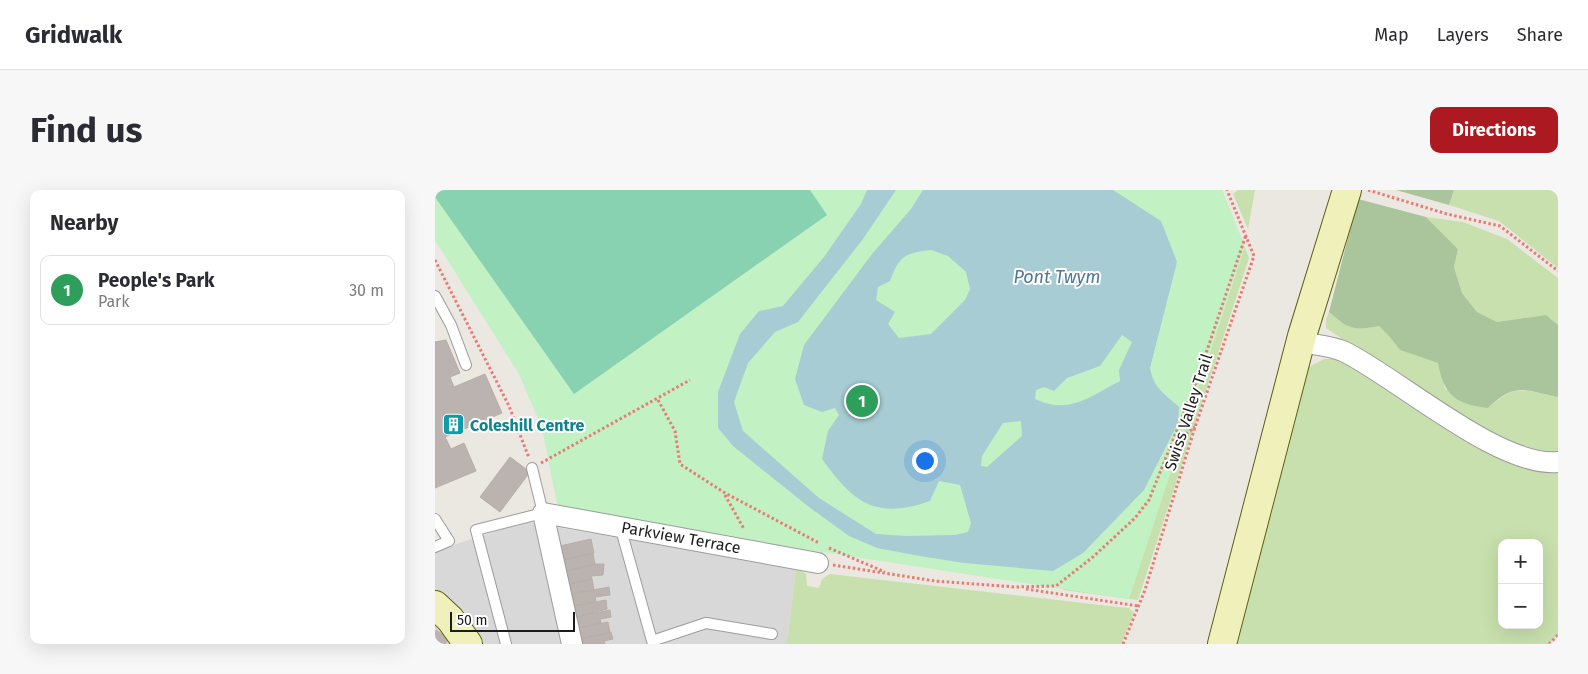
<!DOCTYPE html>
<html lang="en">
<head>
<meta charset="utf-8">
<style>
	body { margin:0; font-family:"Fira Sans",sans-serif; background:#f7f7f7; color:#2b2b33 }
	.controls { position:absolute; right:15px; bottom:15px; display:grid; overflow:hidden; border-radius:10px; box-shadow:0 5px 20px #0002 }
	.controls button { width:45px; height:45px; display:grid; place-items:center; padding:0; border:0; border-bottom:1px solid #e1e1e2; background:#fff; color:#2b2b33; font:25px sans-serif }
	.scale { position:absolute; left:15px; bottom:12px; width:125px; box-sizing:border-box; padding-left:5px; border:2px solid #1b1b1b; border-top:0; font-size:14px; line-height:18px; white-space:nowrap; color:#1b1b1b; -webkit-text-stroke:4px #fff; paint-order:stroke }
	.you { position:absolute; left:489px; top:270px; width:18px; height:18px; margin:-12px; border:4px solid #fff; border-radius:50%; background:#1a73e8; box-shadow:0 0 0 8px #1a73e833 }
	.badge { display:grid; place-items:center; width:32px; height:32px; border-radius:50%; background:#ac1920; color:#fff; font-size:16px; font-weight:700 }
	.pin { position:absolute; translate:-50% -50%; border:2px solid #fff; box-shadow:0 1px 5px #0006 }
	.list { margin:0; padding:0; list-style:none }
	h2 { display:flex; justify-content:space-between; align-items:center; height:65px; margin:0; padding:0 20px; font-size:21px }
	h2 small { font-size:16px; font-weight:400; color:#7c7c81 }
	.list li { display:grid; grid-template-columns:32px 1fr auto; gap:15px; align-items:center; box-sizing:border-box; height:70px; margin:0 10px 10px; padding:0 10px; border:1px solid #e1e1e2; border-radius:10px }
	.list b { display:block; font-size:19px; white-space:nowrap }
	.list p { margin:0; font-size:16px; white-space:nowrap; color:#7c7c81 }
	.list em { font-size:16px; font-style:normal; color:#7c7c81 }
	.map { position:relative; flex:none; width:1123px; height:454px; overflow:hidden; border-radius:10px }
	header { display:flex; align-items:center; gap:30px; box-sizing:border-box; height:70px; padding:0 25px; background:#fff; border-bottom:1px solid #e1e1e2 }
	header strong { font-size:24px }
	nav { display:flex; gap:28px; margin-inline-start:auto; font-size:18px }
	.intro { display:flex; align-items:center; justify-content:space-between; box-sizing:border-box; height:120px; padding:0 30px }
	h1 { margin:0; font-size:35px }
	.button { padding:12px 22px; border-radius:10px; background:#ac1920; color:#fff; font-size:18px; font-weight:700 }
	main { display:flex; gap:30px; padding:0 30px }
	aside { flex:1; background:#fff; border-radius:10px; box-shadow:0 5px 20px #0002 }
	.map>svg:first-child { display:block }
	.residential { fill:#d9d8d8 }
	.grass { fill:#c8e0ad; fill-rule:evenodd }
	.forest { fill:#aac59b }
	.park { fill:#c2f1c3 }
	.pitch { fill:#88d1b1 }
	.water { fill:#a7ccd3; fill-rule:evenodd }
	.building { fill:#bbb3af; stroke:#baaea6 }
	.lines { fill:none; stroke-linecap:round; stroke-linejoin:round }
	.service-casing { stroke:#9c9c9c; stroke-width:12 }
	.minor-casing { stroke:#9c9c9c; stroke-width:22 }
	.secondary-casing { stroke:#5d6112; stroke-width:30 }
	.path { stroke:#e77c76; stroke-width:3; stroke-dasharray:2.5 2.5; stroke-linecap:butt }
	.service { stroke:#fff; stroke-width:10 }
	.minor { stroke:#fff; stroke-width:20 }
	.secondary { stroke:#f0f0ba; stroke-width:28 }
	.labels { text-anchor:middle; stroke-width:4; stroke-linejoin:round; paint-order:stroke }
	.street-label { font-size:16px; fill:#1b1b1b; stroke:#fff }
	.culture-label { font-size:16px; font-weight:bold; fill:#0d838f; stroke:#fff; text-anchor:start }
	.water-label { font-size:18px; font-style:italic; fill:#517796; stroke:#fff }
</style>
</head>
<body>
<header>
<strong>Gridwalk</strong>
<nav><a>Map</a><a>Layers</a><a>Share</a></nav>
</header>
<div class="intro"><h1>Find us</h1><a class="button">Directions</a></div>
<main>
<aside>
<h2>Nearby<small></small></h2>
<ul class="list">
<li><span class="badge" style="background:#2e9e5b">1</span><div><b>People's Park</b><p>Park</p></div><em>30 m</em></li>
</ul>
</aside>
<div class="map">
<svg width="1123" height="454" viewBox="0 0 1123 454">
	<rect width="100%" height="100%" fill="#ebe7e1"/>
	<path class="residential" d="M90,332L361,378L353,446L350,454H0V361Z"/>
	<path class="grass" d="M759,0H787L814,68L703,410L628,400Z
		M803,0H820L813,39L798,4Z
		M1019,0H1123V78L1064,31L1014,15Z
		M991,27L1028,32L1072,49L1123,88V135L1111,125L1062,132L1042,122L1027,103L1019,77L1023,59Z
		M894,122C913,139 918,141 944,136L954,146L965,160L1004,173L1010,199L1053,218C1080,193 1090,200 1123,207V266L1088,261L1001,212L891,138V129Z
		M889,169H904L1123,281V444L1114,454H802L867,197L874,177ZM1067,353H1104V435H1067Z
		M361,378L371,384L372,396L384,398L387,389L395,384L683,417L694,418L699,423L686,454H350L353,446Z"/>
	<path class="forest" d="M961,0H1019L1014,15Z
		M923,9L991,27L1023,59L1019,77L1027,103L1042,122L1062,132L1111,125L1123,135V207C1090,200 1080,192 1053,218C1021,214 1009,206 1003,173L965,160L954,146L944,136C918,141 913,139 894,122Z"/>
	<path class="park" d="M0,0H787L810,57L694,409L132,323L122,314L107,238L84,184L0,50Z"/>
	<path class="pitch" d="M0,0H375L392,25L139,204L0,7Z"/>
	<path class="water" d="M432,0H461L428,49L363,132L340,142L313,173L299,212L308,241L384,308L441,344L471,346L520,345L533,342L536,333L525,295L504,291L495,311C440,330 419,313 387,269L393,241L404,225L400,218L387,222L369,215L360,189L369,155L437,64L476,19L488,0H678L726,31L742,72L715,178C719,199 729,203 744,217L743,233L709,300L648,363L618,381L529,373L485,366L442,358L414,346L374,317L298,256L283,238V202L305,144L324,121L348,116L389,67L426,14ZM496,60L513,66L531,82L535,99L530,110L496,144L464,148L453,134L460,122L441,110L443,97L455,91C464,66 470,63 496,60ZM687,145L697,152L684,180L685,191C654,207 634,225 600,209L601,200L609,197L619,201L632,188L665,176ZM586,231L587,246L552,277L546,276L547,266L568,233Z"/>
	<path class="building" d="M11,150L25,183L15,187L19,197L50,184L67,223L10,247L16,259L29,253L41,281L0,298V152Z
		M75,267L95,282L65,322L45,307Z
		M156,349L159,363L129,370L125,356Z
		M158,363L160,374L131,381L129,370Z
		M160,374H169L168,385L156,386L157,389L134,394L131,381Z
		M157,389L159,400L136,404L134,394Z
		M174,397L175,405L160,407L161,412L138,416L136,404Z
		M171,410L172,419L141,427L138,416Z
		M175,420L176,427L165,429L166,433L143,438L141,427Z
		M173,432L175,443L145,449L143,438Z
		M1,440L14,449L10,454H0Z
		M176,442L178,449L169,451L170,454H146L145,449Z"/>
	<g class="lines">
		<defs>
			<path id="service" d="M0,106L16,135L31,175
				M0,329L14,351L0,357
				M185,336L217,451L271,433L337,444
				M71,454L41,340L108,323L97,278"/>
			<path id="minor" d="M866,152C880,155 898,156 910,162C964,189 1065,278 1123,272
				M137,454L108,323L383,373"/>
			<path id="secondary" d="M0,415L15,429L33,454
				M787,454L867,146L912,0"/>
		</defs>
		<use href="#service" class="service-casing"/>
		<use href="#minor" class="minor-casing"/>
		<use href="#secondary" class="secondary-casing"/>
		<path class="path" d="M933,0L1012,24L1065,36L1123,81
			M0,70L74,216L94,268
			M223,210L240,241L245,274L290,303L384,353
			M739,253L760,237
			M106,273L255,190
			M290,305L309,339
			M394,358L450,382
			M398,375L500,391L580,397L621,396L658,367L700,328L714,310L763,187L811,45
			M591,399L703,416
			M688,454L710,400L760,237L819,66L792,0
			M1114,454L1123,445"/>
		<use href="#service" class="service"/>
		<use href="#minor" class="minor"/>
		<use href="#secondary" class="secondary"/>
	</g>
	<defs>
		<symbol id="building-square" viewBox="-11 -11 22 22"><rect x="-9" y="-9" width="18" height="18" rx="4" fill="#0f9aa8" stroke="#fff"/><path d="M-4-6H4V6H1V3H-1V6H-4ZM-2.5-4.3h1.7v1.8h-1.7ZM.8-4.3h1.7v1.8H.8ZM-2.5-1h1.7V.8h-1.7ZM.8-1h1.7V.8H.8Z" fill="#fff"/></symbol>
	</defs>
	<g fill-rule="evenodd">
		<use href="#building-square" x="6" y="222" width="25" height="25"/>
	</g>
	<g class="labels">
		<g class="street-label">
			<text transform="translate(753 222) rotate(-72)" y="6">Swiss Valley Trail</text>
			<text transform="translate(246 347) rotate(10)" y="6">Parkview Terrace</text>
		</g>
		<g class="culture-label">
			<text x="35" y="241">Coleshill Centre</text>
		</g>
		<g class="water-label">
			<text x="622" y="93">Pont Twym</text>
		</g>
	</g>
</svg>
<div class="controls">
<button>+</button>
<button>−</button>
</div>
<div class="scale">50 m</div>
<div class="you"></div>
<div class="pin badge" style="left:427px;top:211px;background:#2e9e5b">1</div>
</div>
</main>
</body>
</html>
